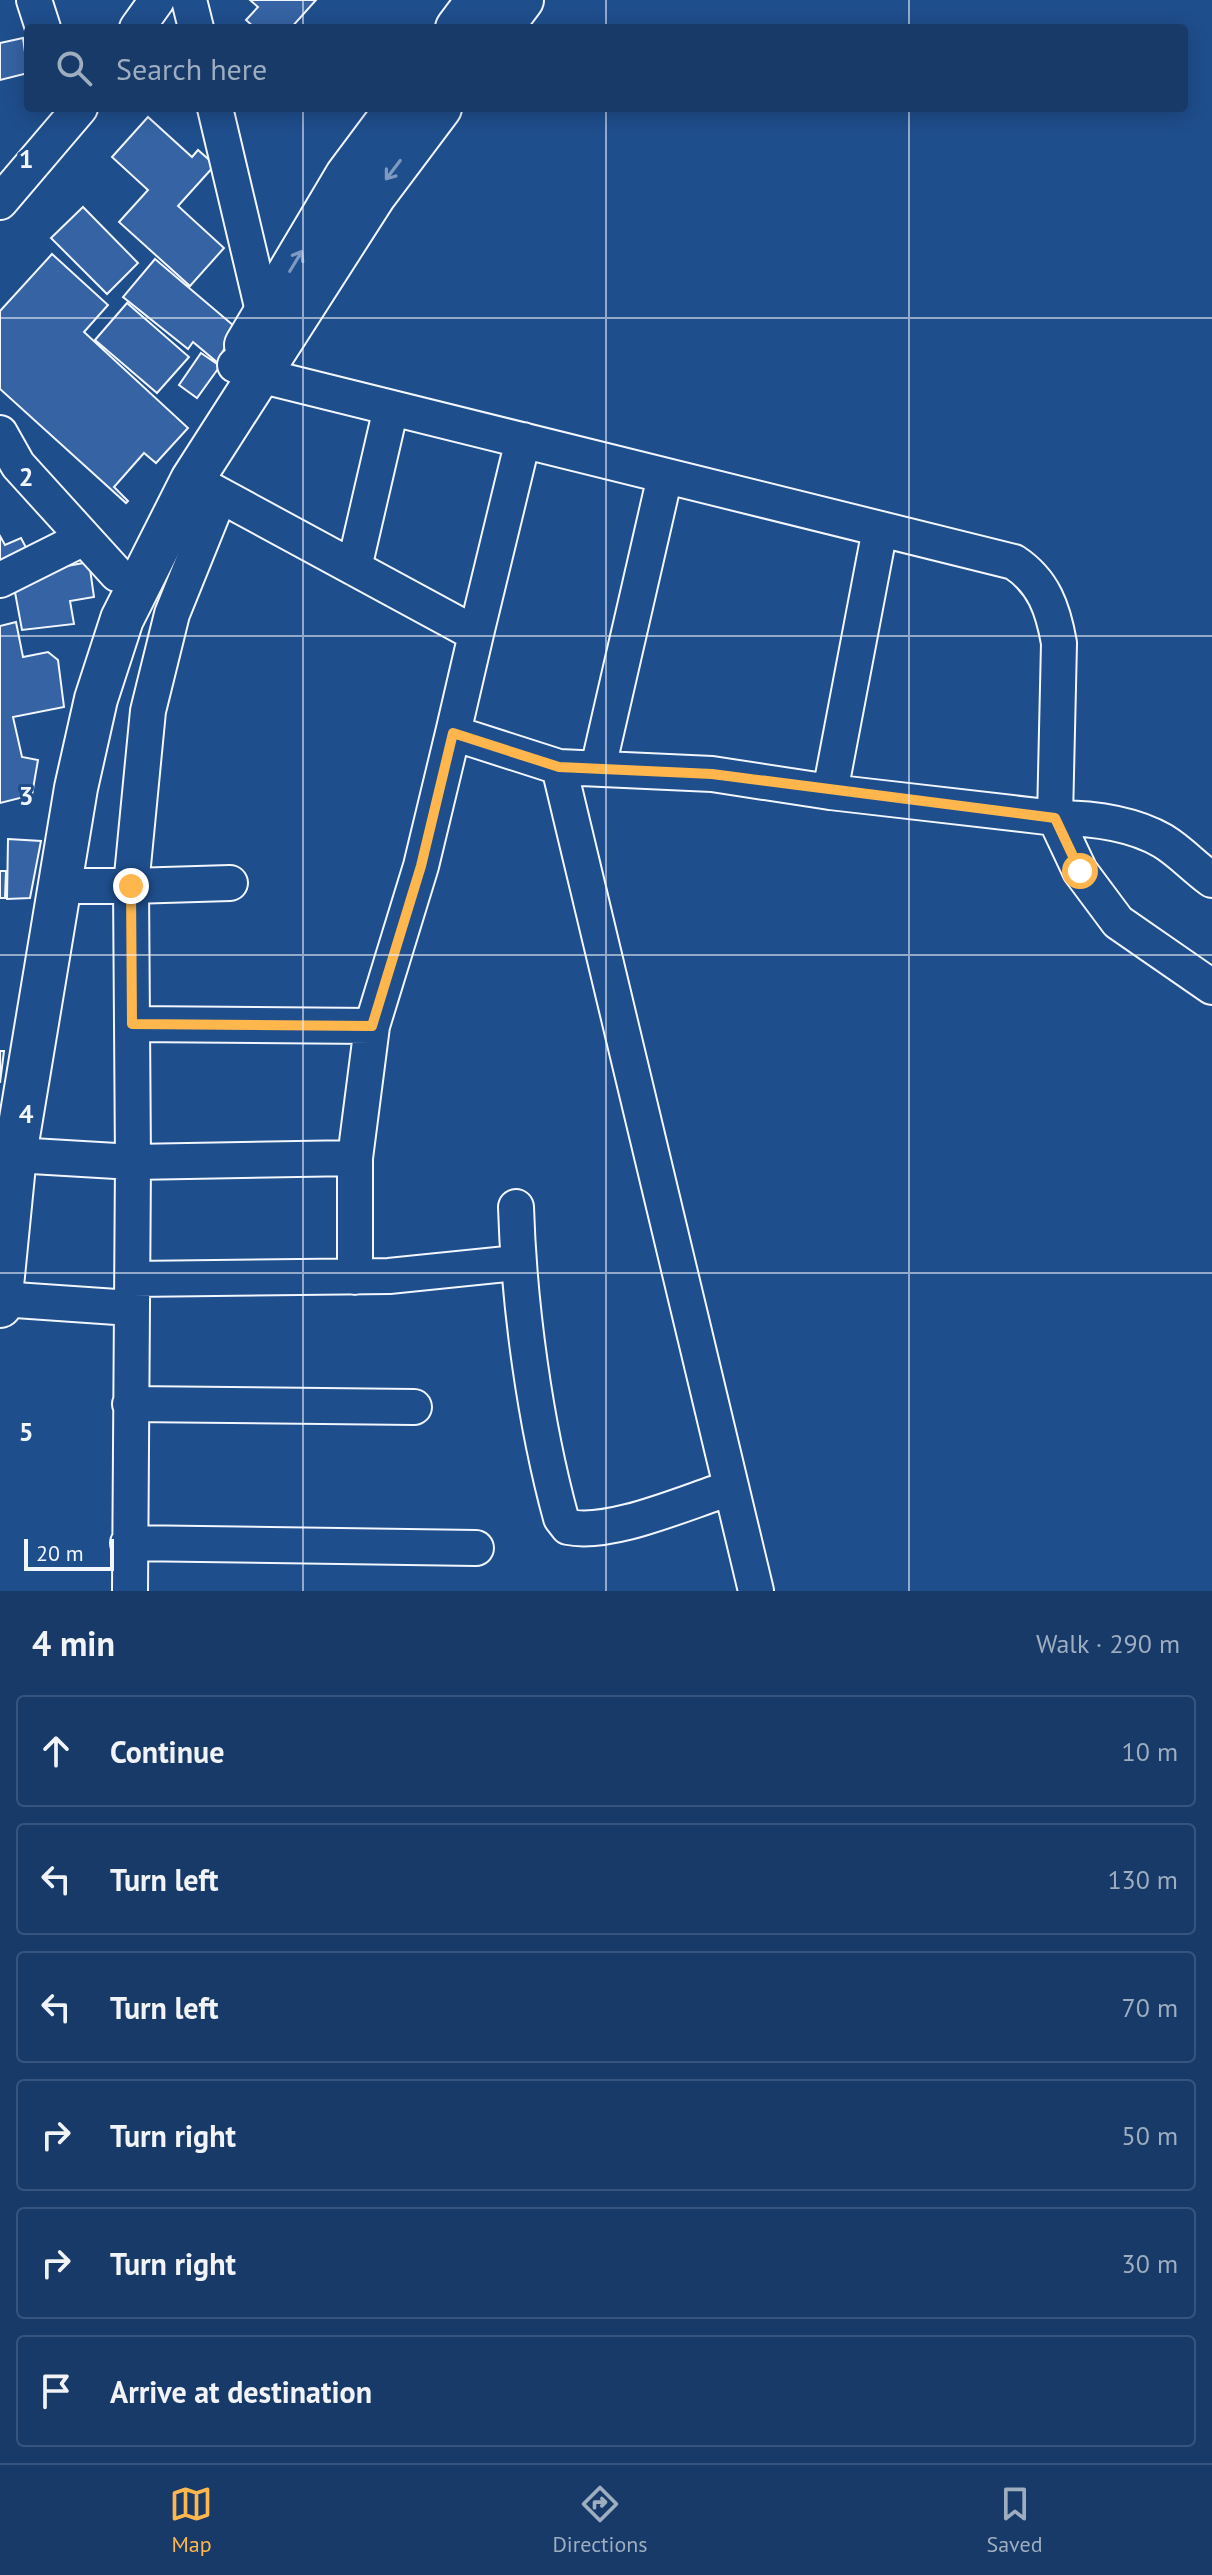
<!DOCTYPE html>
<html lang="en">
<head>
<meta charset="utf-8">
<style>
	body { margin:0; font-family:"PT Sans",sans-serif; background:#20416f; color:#f1f3f6 }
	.scale { position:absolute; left:24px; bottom:20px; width:90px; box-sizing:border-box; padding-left:8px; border:4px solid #f2f6ff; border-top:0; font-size:22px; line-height:28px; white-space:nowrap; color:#f2f6ff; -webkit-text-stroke:6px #1f4e8c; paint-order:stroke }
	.stop { position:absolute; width:24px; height:24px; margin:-18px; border:6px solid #ffb74d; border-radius:50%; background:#fff }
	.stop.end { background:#ffb74d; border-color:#fff; box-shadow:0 2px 8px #0008 }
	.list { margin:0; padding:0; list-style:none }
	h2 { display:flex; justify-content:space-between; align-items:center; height:104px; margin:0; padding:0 32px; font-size:34px }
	h2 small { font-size:26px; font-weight:400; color:#9eadc0 }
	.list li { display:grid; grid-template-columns:52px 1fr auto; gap:24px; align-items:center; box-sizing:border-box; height:112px; margin:0 16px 16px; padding:0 16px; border:2px solid #36547d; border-radius:8px }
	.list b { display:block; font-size:30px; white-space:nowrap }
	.list em { font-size:26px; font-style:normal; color:#9eadc0 }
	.icon { flex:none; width:44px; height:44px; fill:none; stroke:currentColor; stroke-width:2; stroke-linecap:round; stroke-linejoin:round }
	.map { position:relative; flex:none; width:1212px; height:1591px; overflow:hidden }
	.search { position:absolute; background:#173a69; box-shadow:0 4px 20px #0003; left:24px; right:24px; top:24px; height:88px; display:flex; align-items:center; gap:20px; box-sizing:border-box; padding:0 28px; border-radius:8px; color:#9eadc0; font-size:30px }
	.sheet { height:872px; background:#173a69 }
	nav { display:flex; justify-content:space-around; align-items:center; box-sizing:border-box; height:112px; border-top:2px solid #36547d; background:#173a69; font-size:22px; color:#9eadc0 }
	nav a { display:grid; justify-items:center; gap:4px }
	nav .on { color:#ffb74d }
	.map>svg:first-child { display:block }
	.building { fill:#3563a3; stroke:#f2f6ff; stroke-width:2 }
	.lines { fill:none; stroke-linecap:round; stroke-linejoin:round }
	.minor-casing { stroke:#f2f6ff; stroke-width:38 }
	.major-casing { stroke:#f2f6ff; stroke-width:46 }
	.minor { stroke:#1f4e8c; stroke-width:34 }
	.major { stroke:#1f4e8c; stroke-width:42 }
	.oneway { stroke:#7e9ac0 }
	.route { stroke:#ffb74d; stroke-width:10 }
	.grid { fill:none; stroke:#f2f6ff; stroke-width:2; stroke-opacity:0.55 }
	.grid-label { font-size:26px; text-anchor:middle; font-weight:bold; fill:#f2f6ff; stroke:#1f4e8c; stroke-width:6; stroke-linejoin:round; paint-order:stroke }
</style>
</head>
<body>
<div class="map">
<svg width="1212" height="1591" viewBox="0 0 1212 1591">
	<rect width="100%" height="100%" fill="#1f4e8c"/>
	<path class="building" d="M250,0H316L291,28H255L246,20L258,7Z
		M23,38L28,73L0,80V43Z
		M148,117L192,157L198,150L215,165L178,206L224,248L190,286L119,222L148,190L112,157Z
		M83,207L138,263L107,294L51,238Z
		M52,254L108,305L84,332L188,428L156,463L144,453L114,487L128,501L126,503L0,389V311Z
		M155,259L234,326L218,363L193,342L188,349L123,297Z
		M127,303L189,357L157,393L95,340Z
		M201,353L220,366L197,398L179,385Z
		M0,536L5,545L21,538L31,557L0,573Z
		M89,562L94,597L70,601L74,624L22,630L12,576Z
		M16,622L23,657L48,652L58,660L64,707L13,717L22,757L38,760L32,795L0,803V626Z
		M8,839L41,841L30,898L7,899Z
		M0,871H6L5,898H0Z
		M0,1051H4L0,1083Z"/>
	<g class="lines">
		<defs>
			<path id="minor" d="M34,0L43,28
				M189,0L196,28
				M137,28L157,0
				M215,108L264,315L278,323
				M0,202L80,108
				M235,365L259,375L1014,562C1044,582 1053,609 1059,643L1055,818L1080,871L1118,922L1212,987
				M0,433L18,465L117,574
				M192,480L476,634L453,733L559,767L756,1591
				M220,495L172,614L148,711L131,886L230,883
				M354,568L391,408
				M0,580L82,539
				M476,634L523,440
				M559,767L712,774L830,792L1055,818C1091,818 1132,823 1163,841C1181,852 1195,868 1212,880
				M598,768L665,476
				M830,792L880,529
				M59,886H131L132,1024
				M15,1155L133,1162L130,1591
				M355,1158L133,1162L132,1024L372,1026L421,866L453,733
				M516,1207C519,1305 535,1423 561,1518L568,1527C612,1536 688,1501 731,1488
				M355,1277V1158L372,1026
				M133,1279L389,1276L517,1263
				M0,1299L131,1308
				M130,1404L414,1407
				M128,1543L476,1548"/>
			<path id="major" d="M457,28L478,0
				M501,28L522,0
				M246,345L347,175L397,108
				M0,1306L15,1155L76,788L96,699L122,619L192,480L374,196L440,108"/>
		</defs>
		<use href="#minor" class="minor-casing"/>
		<use href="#major" class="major-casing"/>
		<use href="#minor" class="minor"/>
		<use href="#major" class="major"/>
	</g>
	<defs><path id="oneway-shaft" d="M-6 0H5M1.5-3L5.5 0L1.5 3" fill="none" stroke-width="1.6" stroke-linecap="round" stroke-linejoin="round" transform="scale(2)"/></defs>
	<g class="oneway">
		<use href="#oneway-shaft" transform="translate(393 170) rotate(127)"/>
		<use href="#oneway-shaft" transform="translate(296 261) rotate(-59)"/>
	</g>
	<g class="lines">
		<path class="route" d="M131,886L132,1024L372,1026L421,866L453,733L559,767L712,774L1055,818L1080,871"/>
	</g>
	<path class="grid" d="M303,0V28M606,0V28M909,0V28M303,108V1591M606,108V1591M909,108V1591M0,318H1212M0,636H1212M0,955H1212M0,1273H1212"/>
	<g class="grid-label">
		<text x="26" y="168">1</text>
		<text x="26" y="486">2</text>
		<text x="26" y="805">3</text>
		<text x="26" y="1123">4</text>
		<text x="26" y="1441">5</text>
	</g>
</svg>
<div class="scale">20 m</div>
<div class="stop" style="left:1080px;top:871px"></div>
<div class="stop end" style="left:131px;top:886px"></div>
<div class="search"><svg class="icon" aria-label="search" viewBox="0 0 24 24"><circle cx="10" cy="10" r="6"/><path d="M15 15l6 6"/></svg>Search here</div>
</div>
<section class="sheet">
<h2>4 min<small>Walk · 290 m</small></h2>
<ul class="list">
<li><svg class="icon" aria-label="ahead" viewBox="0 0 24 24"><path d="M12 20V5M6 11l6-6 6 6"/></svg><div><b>Continue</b></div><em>10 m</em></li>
<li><svg class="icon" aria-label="left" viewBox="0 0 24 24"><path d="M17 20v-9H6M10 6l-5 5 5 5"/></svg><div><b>Turn left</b></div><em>130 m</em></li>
<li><svg class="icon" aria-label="left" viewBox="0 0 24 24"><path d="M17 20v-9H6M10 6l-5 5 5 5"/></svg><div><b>Turn left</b></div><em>70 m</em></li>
<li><svg class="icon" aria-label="right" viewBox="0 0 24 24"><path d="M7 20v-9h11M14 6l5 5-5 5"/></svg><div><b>Turn right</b></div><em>50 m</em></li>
<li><svg class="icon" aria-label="right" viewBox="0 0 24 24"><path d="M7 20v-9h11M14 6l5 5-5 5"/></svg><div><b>Turn right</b></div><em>30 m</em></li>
<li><svg class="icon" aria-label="arrive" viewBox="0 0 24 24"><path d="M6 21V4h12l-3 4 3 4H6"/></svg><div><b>Arrive at destination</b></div></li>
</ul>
</section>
<nav>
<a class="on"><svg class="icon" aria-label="map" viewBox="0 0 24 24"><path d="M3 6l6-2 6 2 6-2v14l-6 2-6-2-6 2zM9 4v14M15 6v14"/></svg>Map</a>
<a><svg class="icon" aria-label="directions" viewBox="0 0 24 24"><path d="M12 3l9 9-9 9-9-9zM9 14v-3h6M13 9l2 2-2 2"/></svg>Directions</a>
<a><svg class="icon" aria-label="saved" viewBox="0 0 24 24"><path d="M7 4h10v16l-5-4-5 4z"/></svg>Saved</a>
</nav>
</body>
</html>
